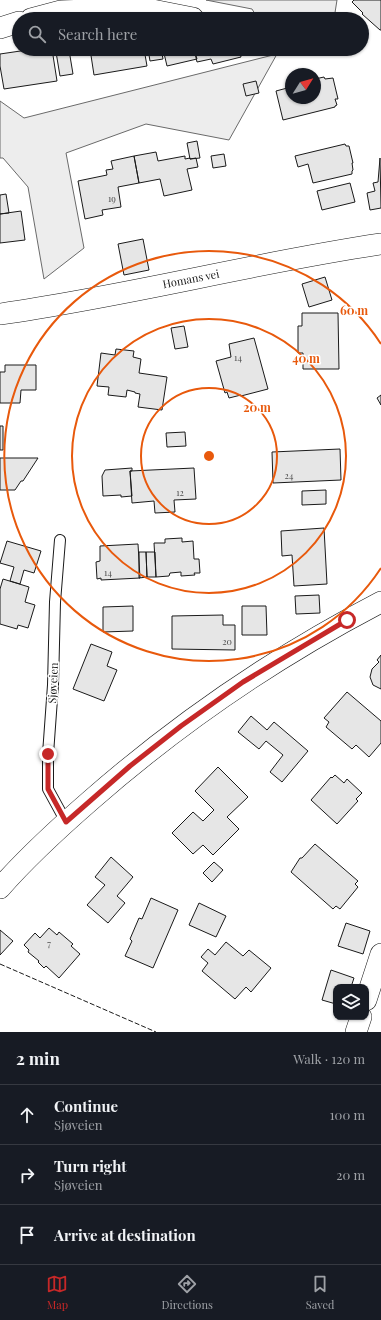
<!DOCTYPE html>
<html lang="en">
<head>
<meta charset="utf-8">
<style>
	body { margin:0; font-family:"Playfair Display",serif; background:#242831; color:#f1f3f6 }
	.controls { position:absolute; right:12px; bottom:12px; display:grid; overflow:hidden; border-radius:8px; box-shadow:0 1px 3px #0004 }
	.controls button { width:36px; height:36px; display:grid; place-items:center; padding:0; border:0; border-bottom:1px solid #363941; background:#171b24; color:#f1f3f6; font:20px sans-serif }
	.compass { position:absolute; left:285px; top:68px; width:36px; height:36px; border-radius:50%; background:#171b24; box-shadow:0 1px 3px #0004; rotate:53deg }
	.stop { position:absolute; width:12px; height:12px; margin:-9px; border:3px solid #c62828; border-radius:50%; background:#fff }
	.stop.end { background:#c62828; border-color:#fff; box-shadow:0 1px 4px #0008 }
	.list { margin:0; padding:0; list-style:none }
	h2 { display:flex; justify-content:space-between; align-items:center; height:52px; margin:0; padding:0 16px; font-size:17px }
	h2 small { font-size:13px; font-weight:400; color:#9ea1a6 }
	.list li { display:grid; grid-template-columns:26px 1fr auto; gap:12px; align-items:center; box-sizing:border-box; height:60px; padding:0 16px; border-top:1px solid #363941 }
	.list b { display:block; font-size:15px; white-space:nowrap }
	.list p { margin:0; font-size:13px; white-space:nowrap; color:#9ea1a6 }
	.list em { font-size:13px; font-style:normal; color:#9ea1a6 }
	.icon { flex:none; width:22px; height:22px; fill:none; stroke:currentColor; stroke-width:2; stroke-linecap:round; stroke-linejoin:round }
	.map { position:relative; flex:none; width:381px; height:1032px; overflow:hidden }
	.search { position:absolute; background:#171b24; box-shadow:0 1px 3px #0004; left:12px; right:12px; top:12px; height:44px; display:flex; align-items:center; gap:10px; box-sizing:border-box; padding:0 14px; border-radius:22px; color:#9ea1a6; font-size:15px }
	.sheet { height:232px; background:#171b24 }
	nav { display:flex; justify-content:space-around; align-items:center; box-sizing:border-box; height:56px; border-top:1px solid #363941; background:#171b24; font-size:11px; color:#9ea1a6 }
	nav a { display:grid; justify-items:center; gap:2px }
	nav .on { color:#c62828 }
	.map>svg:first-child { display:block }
	.built { fill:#ededed; stroke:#6a6a6a }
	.building { fill:#e6e6e6; stroke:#1a1a1a }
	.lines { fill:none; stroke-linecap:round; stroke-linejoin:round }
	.lane-casing { stroke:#1a1a1a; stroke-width:12 }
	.street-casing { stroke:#1a1a1a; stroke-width:22 }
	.lane { stroke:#fff; stroke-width:10 }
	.street { stroke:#fff; stroke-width:21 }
	.fence { stroke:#1a1a1a; stroke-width:1; stroke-dasharray:5 2; stroke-linecap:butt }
	.route { stroke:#c62828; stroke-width:5 }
	.ring { fill:none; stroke:#e8590c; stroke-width:2 }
	.labels { text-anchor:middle; stroke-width:3; stroke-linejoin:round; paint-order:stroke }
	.number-label { font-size:9px; fill:#4d4d4d }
	.street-label { font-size:11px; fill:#1a1a1a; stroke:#fff }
	.centre { fill:#e8590c; stroke:#fff; stroke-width:2 }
	.ring-label { font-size:12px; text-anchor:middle; font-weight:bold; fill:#e8590c; stroke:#fff; stroke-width:3; stroke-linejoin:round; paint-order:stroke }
</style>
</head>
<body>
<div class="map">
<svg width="381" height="1032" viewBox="0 0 381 1032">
	<rect width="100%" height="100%" fill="#fff"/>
	<path class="built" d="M206,0H337L334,19H258L252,9Z
		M274,49H302L277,54L229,140L146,124L66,153L84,248L44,279L28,187L3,158H0V101L24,118L277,54Z"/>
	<path class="building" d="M354,0H381V30H380L362,14L363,13L352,2Z
		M231,13L232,18L252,14L253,19H206Z
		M34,49H52L57,81L4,89L0,66V54Z
		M90,49H144L147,66L94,75Z
		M148,49H161L163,59L150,61Z
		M163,49H194L197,59L167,66Z
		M194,49H249L240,52L241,57L213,64L211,59L197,62Z
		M69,50L73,74L60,76L56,52Z
		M324,77L325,79L333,78L338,99H335L337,105L335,106V107L283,120L276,91L291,87V98H315V79Z
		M256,81L259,93L246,96L243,84Z
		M197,141L200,158L190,159L187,143Z
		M345,144L346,146H349L353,163H352L353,170L352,171V174L313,183L308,164L298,167L295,156Z
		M156,152L158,161L185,156V159L190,158V159L196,158L198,167L187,169L192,190L164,196L160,179L139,183L134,156Z
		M224,154L226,166L213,168L211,156Z
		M134,156L139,183L118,187L121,207L102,210L103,215L85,219L78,181L107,175L106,170L113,169L111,161Z
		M380,158L381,208L370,210L367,193L375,191L373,183L378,182Z
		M350,183L355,202L322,210L317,191Z
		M6,194L9,213L0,214V195Z
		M21,211L25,240L0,243V214Z
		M143,239L149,270L124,275L118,244Z
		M325,277L332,300L309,307L302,284Z
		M302,313H338L339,369H303V353H298V326H302Z
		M184,326L188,347L175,349L171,328Z
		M254,338L268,389L241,396V395L229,398L227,392L225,393L216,361L231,357L229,344Z
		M116,349L134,351L133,357L141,359L139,373L167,377L162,410L138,407L140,394L135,393V392L127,390L126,397L108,395L109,387L97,386L101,353L115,355Z
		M5,365H36V390H21L20,403H0V372H5Z
		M381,395V405L377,398Z
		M0,426H3V450H0Z
		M185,432L186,446L167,447L166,433Z
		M340,449L341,480L273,483L272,452Z
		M0,458H38L23,481H21L15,490H0Z
		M132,468V471H130L132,496L121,497V495L103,496L102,476L105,470Z
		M194,468L196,499L174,500L175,512L155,513L154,501L132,503L130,471Z
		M326,490V504L302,505V491Z
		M324,528L327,584L294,586L292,555L282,556L281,531Z
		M182,538V542L193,541L194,559H199L200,573H194L195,575L181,576V572L170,573L169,576L156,577L154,543H165V539Z
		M7,541L41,551L34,573L24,570L20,584L10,581L14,567L0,563Z
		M138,544L140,578L101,580V578L97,579L96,562L100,561V546Z
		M139,552H146L147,577L139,578Z
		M146,552H155L156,577H147Z
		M3,579L29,587L25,602L35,605L28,628L18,625L17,629L0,624V589Z
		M319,595L320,613L296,614L295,596Z
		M133,606V631L103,632V607Z
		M242,606H266L267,635H242Z
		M223,615V625H235V650L172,649V616Z
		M91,644L112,652L107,666L117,670L104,701L73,689Z
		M381,655V689L373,685L370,677L372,669L379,662L377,660Z
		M347,692L381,721V743L369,757L356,745L352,749L326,727L329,722L324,718Z
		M251,716L267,730L274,722L308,751L282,782L270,772L283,755L266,741L259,749L238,732Z
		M218,767L248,797L227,817L239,829L213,855L203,845L193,854L172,833L193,812L203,821L214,810L195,791Z
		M335,775L344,783L347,779L362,793L356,799L358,801L337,824L311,800L331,777L332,778Z
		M315,844L358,881L355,884L358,887L340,909L336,906L333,909L291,872L300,858H302Z
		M111,857L133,877L117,896L125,903L108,923L87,905L105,885L95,877Z
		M214,862L223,870L212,882L203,873Z
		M151,898L178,910L153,968L125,956L132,941L130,939L139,918L142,919Z
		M199,903L226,916L216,937L189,925Z
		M346,923L370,931L363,954L338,946Z
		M49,928L57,935L59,932L73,944L71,946L80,954L59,978L46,966L44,968L38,962L39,961L28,952L29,950L24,945L35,933L40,938Z
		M0,930L13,941L0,955Z
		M226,942L243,956L249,950L271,968L251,992L246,987L235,999L202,971L208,963L201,957L208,949L215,955Z
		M331,970L354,978L351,987H336V1004L322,1000Z"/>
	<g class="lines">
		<defs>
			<path id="lane" d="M60,540L55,602L53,685L48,754V789L66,822"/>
			<path id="street" d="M31,19L61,11L142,8L193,18
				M0,28L19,22
				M0,314C128,296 253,263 381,244
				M0,888C28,856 60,827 91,800C180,722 277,656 381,602
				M366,1000L381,954
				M356,1032L361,1017"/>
		</defs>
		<use href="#lane" class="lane-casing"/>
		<use href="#street" class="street-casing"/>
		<use href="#lane" class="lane"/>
		<use href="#street" class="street"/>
		<path class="fence" d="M0,964L156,1032"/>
	</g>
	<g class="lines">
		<path class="route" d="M48,754V789L66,822L130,766L181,726L243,682L347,620"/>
	</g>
	<g class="ring">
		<circle cx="209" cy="456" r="68"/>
		<circle cx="209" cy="456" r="137"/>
		<path d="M381 568A205 205 0 1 1 381 344"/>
	</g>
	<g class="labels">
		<g class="number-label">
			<text x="112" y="202">19</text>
			<text x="238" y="361">14</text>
			<text x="289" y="479">24</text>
			<text x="180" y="496">12</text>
			<text x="108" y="576">14</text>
			<text x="227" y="645">20</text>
			<text x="49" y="947">7</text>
		</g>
		<g class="street-label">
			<text transform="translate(191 279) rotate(-11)" y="4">Homans vei</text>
			<text transform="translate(53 683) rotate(-87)" y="4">Sjøveien</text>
		</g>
	</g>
	<circle cx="209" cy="456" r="6" class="centre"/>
	<g class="ring-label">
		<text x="354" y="315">60 m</text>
		<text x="306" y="363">40 m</text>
		<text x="257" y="412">20 m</text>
	</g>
</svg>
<div class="controls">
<button><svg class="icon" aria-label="layers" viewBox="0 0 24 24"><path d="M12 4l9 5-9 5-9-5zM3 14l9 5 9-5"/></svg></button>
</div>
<svg class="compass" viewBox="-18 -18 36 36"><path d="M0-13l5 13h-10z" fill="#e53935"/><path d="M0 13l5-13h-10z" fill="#9ea1a6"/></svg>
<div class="stop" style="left:347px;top:620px"></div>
<div class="stop end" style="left:48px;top:754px"></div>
<div class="search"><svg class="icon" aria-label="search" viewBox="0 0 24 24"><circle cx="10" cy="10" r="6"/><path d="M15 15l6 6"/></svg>Search here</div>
</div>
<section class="sheet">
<h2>2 min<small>Walk · 120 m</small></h2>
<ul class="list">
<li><svg class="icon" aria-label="ahead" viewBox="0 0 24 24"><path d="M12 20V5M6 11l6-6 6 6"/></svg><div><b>Continue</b><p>Sjøveien</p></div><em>100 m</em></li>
<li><svg class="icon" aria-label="right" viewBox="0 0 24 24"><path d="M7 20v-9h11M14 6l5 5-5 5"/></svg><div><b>Turn right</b><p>Sjøveien</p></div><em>20 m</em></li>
<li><svg class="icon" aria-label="arrive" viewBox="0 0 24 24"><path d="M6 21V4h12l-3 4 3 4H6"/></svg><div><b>Arrive at destination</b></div></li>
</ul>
</section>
<nav>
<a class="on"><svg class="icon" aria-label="map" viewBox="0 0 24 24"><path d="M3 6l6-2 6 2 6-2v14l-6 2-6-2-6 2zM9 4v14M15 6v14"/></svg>Map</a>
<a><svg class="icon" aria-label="directions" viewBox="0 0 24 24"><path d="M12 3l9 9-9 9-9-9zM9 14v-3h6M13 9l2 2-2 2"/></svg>Directions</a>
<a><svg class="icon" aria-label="saved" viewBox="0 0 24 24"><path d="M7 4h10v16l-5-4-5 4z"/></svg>Saved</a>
</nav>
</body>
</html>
